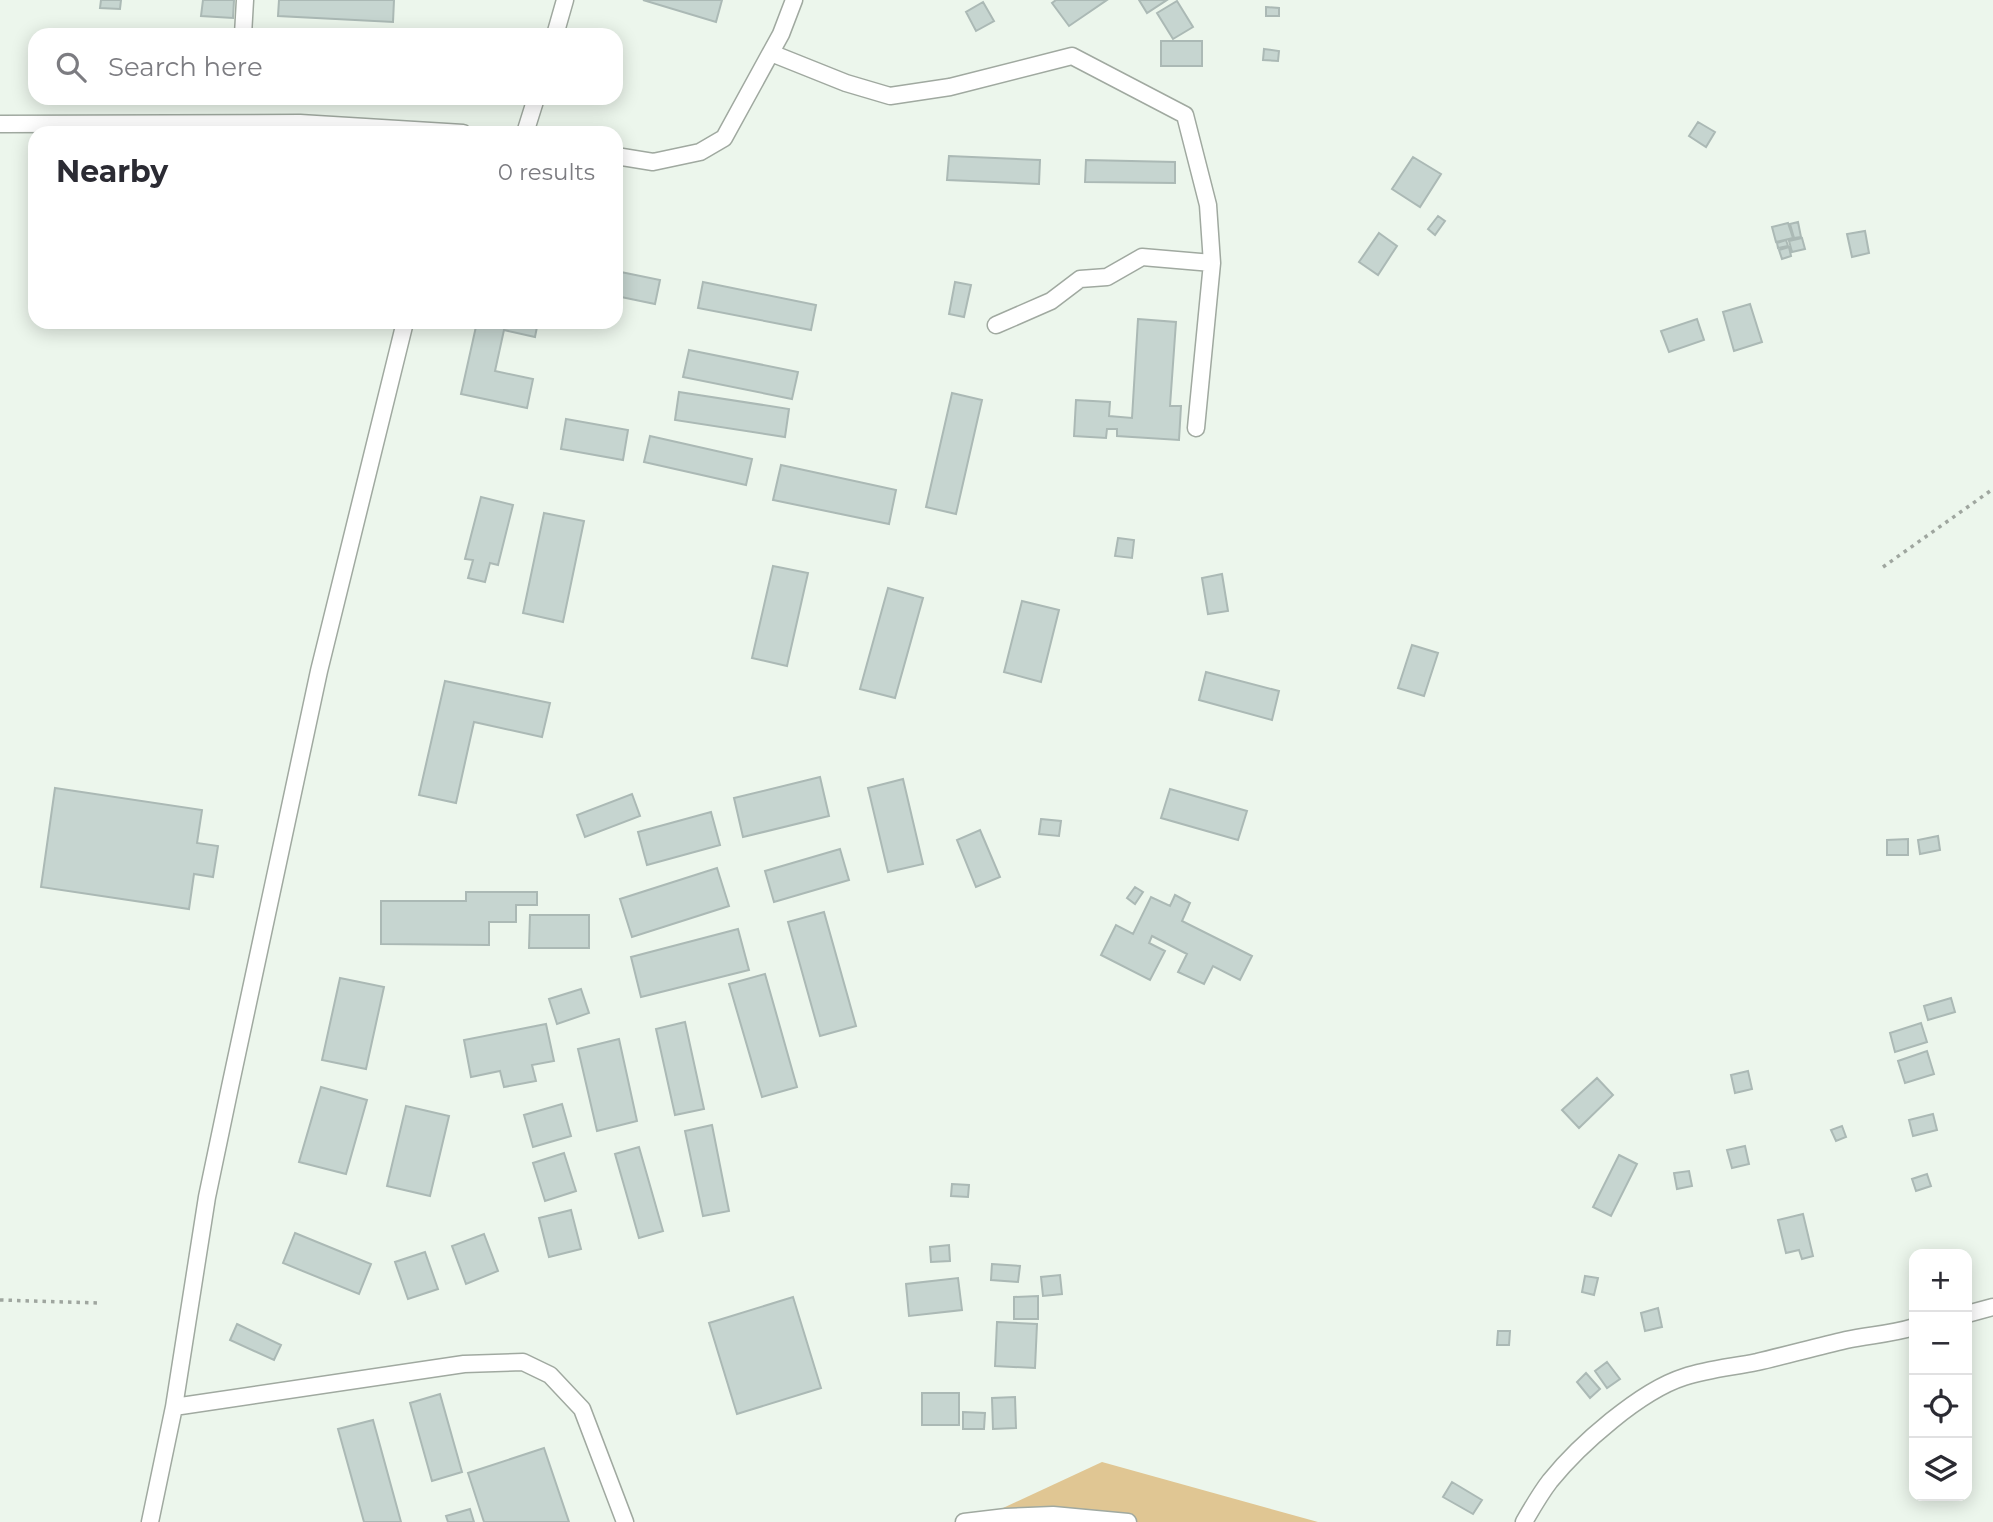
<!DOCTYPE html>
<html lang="en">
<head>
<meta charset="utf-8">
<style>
	body { margin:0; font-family:Montserrat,sans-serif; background:#f2f2f3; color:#2b2b33 }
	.controls { position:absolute; right:21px; bottom:21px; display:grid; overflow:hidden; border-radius:14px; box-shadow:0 4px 18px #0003 }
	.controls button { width:63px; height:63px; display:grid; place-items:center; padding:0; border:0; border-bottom:2px solid #e1e1e2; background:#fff; color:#2b2b33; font:35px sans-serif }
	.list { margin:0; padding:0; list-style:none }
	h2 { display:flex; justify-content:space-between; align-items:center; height:91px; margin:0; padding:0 28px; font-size:30px }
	h2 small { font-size:23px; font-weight:400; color:#7c7c81 }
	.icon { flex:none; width:38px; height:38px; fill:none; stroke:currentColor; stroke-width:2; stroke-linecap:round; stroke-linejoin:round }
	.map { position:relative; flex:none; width:1993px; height:1522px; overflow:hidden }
	.search { position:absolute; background:#fff; box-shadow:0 4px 18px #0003; left:28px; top:28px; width:595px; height:77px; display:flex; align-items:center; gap:18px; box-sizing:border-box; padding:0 24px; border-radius:21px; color:#7c7c81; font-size:26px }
	.panel { position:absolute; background:#fff; box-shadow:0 4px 18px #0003; left:28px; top:126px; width:595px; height:203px; border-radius:21px }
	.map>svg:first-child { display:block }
	.green { fill:#e0c693 }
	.building { fill:#c6d5d0; stroke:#abb9b5; stroke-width:2 }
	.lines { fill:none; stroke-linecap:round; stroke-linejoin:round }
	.minor-casing { stroke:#a0a9a0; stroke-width:19 }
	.path { stroke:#9fa69f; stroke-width:3.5; stroke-dasharray:3.5 5; stroke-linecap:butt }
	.minor { stroke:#fff; stroke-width:16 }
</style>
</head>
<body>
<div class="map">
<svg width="1993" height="1522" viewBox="0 0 1993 1522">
	<rect width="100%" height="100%" fill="#ecf6ec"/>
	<path class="green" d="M1102,1462L1318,1522H973Z"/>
	<path class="building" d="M101,0H121L120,9L100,8Z
		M203,0H234L233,18L201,16Z
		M279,0H394L393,22L278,16Z
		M643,0H722L716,22Z
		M1056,0H1107L1069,26L1052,3Z
		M1139,0H1167L1147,13Z
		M1177,1L1193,27L1173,39L1157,13Z
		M983,2L994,21L976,31L966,12Z
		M1266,7L1279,8V16H1266Z
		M1161,41H1202V66H1161Z
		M1264,49L1279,51L1278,61L1263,60Z
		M1698,122L1715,132L1706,147L1689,136Z
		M949,156L1040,160L1039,184L947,180Z
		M1413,157L1441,174L1420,207L1392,189Z
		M1086,160L1175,162V183L1085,182Z
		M1438,216L1445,221L1435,235L1428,229Z
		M1798,222L1801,237L1794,238L1790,224Z
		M1788,223L1793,238L1776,242L1772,227Z
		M1865,231L1869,253L1852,257L1847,234Z
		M1379,233L1397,246L1378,275L1359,262Z
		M1802,238L1805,249L1792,252L1789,241Z
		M1786,240L1788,246L1778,248L1777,243Z
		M1789,247L1791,256L1782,259L1779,250Z
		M616,271L660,280L655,304L616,296Z
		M703,282L816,305L811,330L698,308Z
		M955,282L971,285L964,317L949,314Z
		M1750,304L1762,342L1734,351L1723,312Z
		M1138,319L1176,322L1170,406H1181L1179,440L1117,436V429H1107L1106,438L1074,436L1076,400L1110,402L1109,416L1132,418Z
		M1697,319L1704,340L1669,352L1661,331Z
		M477,322H538L535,337L504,330L495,371L533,379L527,408L461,394Z
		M689,350L798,372L792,399L683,377Z
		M679,392L789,409L785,437L675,420Z
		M952,393L982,400L956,514L926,507Z
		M566,419L628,430L623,460L561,449Z
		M650,436L752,459L746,485L644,462Z
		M781,465L896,490L889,524L773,500Z
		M481,497L513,505L498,565L490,563L485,582L468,578L473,560L465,559Z
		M544,513L584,521L563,622L523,613Z
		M1118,538L1134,540L1132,558L1115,556Z
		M773,566L808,573L787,666L752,658Z
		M1222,574L1228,611L1208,614L1202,578Z
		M888,588L923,598L895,698L860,689Z
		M1022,601L1059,610L1041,682L1004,672Z
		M1412,645L1438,653L1424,696L1398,688Z
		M1206,672L1279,691L1272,720L1199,700Z
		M445,681L550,703L542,737L474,722L456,803L419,795Z
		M820,777L829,816L743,837L734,798Z
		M903,779L923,864L888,872L868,788Z
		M55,788L202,810L197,843L218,846L213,877L194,874L189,909L41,887Z
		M1170,789L1247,811L1238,840L1161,818Z
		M632,794L640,816L585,837L577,815Z
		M711,812L720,845L647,865L638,832Z
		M1041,819L1061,821L1059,836L1039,834Z
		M980,830L1000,877L976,887L957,840Z
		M1938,836L1940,850L1920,854L1918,840Z
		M1908,839V855H1887V840Z
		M840,849L849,880L774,902L765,871Z
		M717,868L729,906L632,937L620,899Z
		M1135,887L1143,892L1135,904L1127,898Z
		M466,892H537V905H516V922H489V945L381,944V901H466Z
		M1175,895L1190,903L1182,921L1252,956L1240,980L1213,966L1204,984L1178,972L1187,954L1152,936L1149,943L1165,951L1150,980L1101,955L1116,925L1133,934L1151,897L1170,906Z
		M824,912L856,1026L820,1036L788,922Z
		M530,915H589V948H529Z
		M738,929L749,970L641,997L631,957Z
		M765,974L797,1087L762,1097L729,984Z
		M340,978L384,987L366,1069L322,1060Z
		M581,989L589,1013L557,1024L549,999Z
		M1951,998L1955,1012L1928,1020L1924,1006Z
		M685,1022L704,1109L675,1115L656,1029Z
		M1921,1023L1927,1042L1895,1052L1890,1033Z
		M546,1024L554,1061L532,1065L536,1081L504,1087L500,1071L471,1077L464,1040Z
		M619,1039L637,1121L597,1131L578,1049Z
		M1927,1051L1934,1074L1905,1083L1898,1061Z
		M1748,1071L1752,1089L1735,1093L1731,1075Z
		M1597,1078L1613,1095L1579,1128L1562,1110Z
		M321,1087L367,1100L346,1174L299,1162Z
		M562,1104L571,1136L533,1147L524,1115Z
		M406,1106L449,1116L430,1196L387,1186Z
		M1933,1114L1937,1130L1913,1136L1909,1120Z
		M712,1125L729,1211L703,1216L685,1131Z
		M1842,1126L1846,1137L1836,1141L1831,1130Z
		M1745,1146L1749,1164L1732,1168L1727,1150Z
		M639,1147L663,1231L639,1238L615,1154Z
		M564,1153L576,1191L545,1201L533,1163Z
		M1619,1155L1637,1164L1611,1216L1593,1207Z
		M1689,1171L1692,1186L1677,1189L1674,1173Z
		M1927,1174L1931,1186L1916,1191L1912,1179Z
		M952,1184L969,1185L968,1197L951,1196Z
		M571,1210L581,1249L549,1257L539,1218Z
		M1803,1214L1813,1256L1802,1259L1799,1250L1786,1253L1778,1220Z
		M295,1233L371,1264L359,1294L283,1263Z
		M484,1234L498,1271L466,1284L452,1246Z
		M949,1245L950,1261L931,1262L930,1247Z
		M425,1252L438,1289L408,1299L395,1262Z
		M992,1264L1020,1266L1018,1282L991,1280Z
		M1060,1275L1062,1294L1043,1296L1041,1277Z
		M1585,1276L1598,1278L1594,1295L1582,1292Z
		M958,1278L962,1310L909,1316L906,1284Z
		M1038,1296V1319H1014V1297Z
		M793,1297L821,1388L737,1414L709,1323Z
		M1658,1308L1662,1327L1645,1331L1641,1313Z
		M997,1322L1037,1324L1035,1368L995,1366Z
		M237,1324L281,1345L274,1360L230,1340Z
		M1498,1331H1510L1509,1345H1497Z
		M1607,1362L1620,1379L1607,1388L1595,1371Z
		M1586,1373L1600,1389L1590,1398L1577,1382Z
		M922,1393H959V1425H922Z
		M440,1394L462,1472L432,1481L410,1403Z
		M1015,1397L1016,1428L993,1429L992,1398Z
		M963,1412L985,1413L984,1429H963Z
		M373,1420L401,1522H364L338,1429Z
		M544,1448L569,1522H484L468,1473Z
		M1452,1482L1482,1500L1473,1514L1443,1497Z
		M470,1509L474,1522H448L446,1516Z"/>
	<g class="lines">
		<defs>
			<path id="minor" d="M243,35L245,0
				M555,35L565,0
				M771,53L846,83L890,96L950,87L1072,56L1185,115L1208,205L1212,263L1196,428
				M0,124L300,123L463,133
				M525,133L536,98
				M616,156L653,162L700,152L724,138L781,34L794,0
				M996,325L1051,301L1080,279L1107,277L1142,257L1212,263
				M1967,1314L1993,1307
				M174,1407L464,1364L523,1362L550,1375L582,1409L625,1522
				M150,1522L174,1407L207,1197L230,1087L319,671L405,322
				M964,1522L1006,1517L1053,1515L1128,1522
				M1524,1522C1532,1508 1540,1494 1550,1481C1579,1445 1640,1391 1684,1377C1708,1369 1733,1367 1757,1362C1787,1355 1816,1347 1846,1340C1869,1335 1892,1334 1914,1327"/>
		</defs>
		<use href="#minor" class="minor-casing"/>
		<path class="path" d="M1883,567L1993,489
			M0,1300L98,1303"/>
		<use href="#minor" class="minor"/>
	</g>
</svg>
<div class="controls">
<button>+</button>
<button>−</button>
<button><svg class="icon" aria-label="locate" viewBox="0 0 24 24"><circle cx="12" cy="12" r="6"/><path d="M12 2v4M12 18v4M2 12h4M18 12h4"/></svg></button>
<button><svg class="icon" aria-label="layers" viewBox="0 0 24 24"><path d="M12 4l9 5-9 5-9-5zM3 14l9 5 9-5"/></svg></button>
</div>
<div class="search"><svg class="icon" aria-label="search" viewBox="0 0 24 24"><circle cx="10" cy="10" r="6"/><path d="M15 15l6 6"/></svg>Search here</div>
<section class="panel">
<h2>Nearby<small>0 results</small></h2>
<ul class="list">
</ul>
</section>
</div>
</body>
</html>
